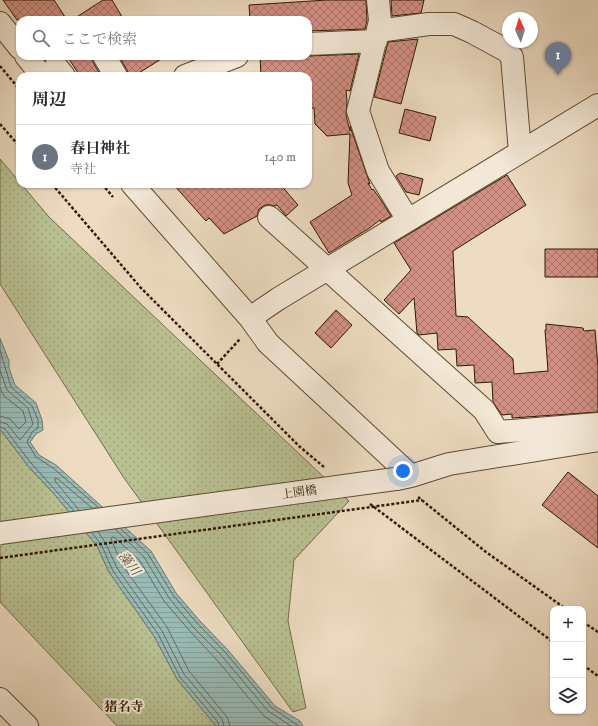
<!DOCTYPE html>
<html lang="ja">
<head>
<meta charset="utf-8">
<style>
	body { margin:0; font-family:"IM FELL DW Pica","Noto Serif JP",serif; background:#f7f7f7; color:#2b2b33 }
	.controls { position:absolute; right:12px; bottom:12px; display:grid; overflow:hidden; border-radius:8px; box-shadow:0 1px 3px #0004 }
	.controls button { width:36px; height:36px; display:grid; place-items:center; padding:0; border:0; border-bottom:1px solid #e1e1e2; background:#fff; color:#2b2b33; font:20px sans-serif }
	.compass { position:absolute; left:502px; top:12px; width:36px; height:36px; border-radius:50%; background:#fff; box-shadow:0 1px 3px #0004; rotate:356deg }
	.you { position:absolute; left:403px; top:471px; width:14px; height:14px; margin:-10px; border:3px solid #fff; border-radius:50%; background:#1a73e8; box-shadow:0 0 0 6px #1a73e833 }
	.badge { display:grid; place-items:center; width:26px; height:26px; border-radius:50%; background:#db2777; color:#fff; font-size:13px; font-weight:700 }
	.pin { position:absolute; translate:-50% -33px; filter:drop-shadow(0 1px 2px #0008) }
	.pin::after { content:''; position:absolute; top:21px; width:14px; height:12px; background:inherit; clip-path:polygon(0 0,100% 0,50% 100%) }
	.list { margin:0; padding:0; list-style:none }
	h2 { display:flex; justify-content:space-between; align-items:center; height:52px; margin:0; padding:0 16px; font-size:17px }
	h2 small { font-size:13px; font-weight:400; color:#7c7c81 }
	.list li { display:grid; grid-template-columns:26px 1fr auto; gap:12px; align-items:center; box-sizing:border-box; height:64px; padding:0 16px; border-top:1px solid #e1e1e2 }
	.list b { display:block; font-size:15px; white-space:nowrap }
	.list p { margin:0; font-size:13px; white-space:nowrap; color:#7c7c81 }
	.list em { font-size:13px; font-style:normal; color:#7c7c81 }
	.icon { flex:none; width:22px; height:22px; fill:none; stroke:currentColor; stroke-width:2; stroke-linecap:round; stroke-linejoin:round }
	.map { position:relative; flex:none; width:598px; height:726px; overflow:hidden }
	.search { position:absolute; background:#fff; box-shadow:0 1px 3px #0004; left:16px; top:16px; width:296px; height:44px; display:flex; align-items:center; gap:10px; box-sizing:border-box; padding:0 14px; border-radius:12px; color:#7c7c81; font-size:15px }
	.panel { position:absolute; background:#fff; box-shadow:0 1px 3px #0004; left:16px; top:72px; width:296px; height:116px; border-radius:12px }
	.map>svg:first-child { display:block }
	.grass { fill:url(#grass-dots); stroke:#756c49 }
	.water { fill:url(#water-rules); stroke:#6f7a6e }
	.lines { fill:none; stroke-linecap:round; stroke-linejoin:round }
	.shore { stroke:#656a5c; stroke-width:1 }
	.building { fill:url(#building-cross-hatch); stroke:#311900 }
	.minor-casing { stroke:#604a30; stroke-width:24 }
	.path { stroke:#311900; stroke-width:2.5; stroke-dasharray:3 2; stroke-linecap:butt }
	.minor { stroke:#f3e8d7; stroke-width:22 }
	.minor-bridge-casing { stroke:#604a30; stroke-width:24; stroke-linecap:butt }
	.path-bridge { stroke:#311900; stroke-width:2.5; stroke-dasharray:3 2; stroke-linecap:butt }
	.minor-bridge { stroke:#f3e8d7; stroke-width:22 }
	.labels { text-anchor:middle; stroke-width:4; stroke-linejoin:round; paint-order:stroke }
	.street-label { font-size:12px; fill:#311900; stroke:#f3e8d7 }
	.water-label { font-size:13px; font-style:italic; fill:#504a37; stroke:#f3e8d7 }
	.neighbourhood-label { font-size:13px; font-weight:bold; fill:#311900; stroke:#f3e8d7 }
</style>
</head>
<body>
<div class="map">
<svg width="598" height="726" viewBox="0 0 598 726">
	<defs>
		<pattern id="grass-dots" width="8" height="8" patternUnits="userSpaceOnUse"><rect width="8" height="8" fill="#b9c092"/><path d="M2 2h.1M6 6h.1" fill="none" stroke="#a0a47c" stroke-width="1.8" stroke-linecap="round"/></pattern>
		<pattern id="water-rules" width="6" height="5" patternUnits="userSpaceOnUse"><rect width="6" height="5" fill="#99bbb7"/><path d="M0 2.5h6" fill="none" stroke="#84a09c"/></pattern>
		<pattern id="building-cross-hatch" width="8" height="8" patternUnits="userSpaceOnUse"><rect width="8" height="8" fill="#d28f84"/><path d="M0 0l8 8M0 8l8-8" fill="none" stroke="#ab746a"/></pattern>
	</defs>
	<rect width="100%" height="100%" fill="#eddcc2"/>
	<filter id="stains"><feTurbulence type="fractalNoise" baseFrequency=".005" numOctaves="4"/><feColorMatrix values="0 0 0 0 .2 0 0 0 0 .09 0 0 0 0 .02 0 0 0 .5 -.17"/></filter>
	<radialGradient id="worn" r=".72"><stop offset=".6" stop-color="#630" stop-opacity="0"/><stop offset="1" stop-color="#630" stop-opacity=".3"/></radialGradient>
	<path class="grass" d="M0,159L49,217L349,501L294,560L288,621L306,708L293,712L124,478L0,284Z
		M0,429L28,466L55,495L97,546L109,572L154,636L177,679L216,726H117L0,602Z"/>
	<path class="water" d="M0,338L9,361V368L15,385L36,403L42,420L43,430L36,434L30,442L39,455L56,465L151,551L176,593L200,621L227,649L275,706L300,721L303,726H216L177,679L154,636L109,572L97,546L55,495L28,466L0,429Z"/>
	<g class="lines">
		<path class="shore" d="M0,350L11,387L32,406L38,420V428L32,432L27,442L36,457L53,468L98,507
			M0,370L7,390L28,408L33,424L20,440L7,424L0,422
			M0,388L4,396L23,411L26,422L19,429L10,419L0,416
			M0,427L5,429L31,463L74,511
			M79,510L55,481V478L58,479L92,508
			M115,529L144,557L169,598L193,627L221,655L268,711L291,726
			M121,529L148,554L173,595L197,623L225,652L272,708L299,726
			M98,532L105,542L117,568L162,631L184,674L222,719L224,726
			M92,533L101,544L113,571L158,634L180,677L218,722L219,726
			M230,726L227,717L189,671L167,627L122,565L111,539L112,537H114L140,561L164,601L189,630L216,659L264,716L279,726"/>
	</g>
	<path class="building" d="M3,0H54L67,20H17Z
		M103,0H112L124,20H72Z
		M327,0H366L367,20L365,29L308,31V20H250L249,5Z
		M391,0H424L421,13L392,16Z
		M418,39L401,104L374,97L388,42Z
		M359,54L350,91L346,90L347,102L346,115L350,131V126L370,184L368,183L372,190L373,189L381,200L391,216L381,222L380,220L368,229L329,253L310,222L352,195L348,183L350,134L327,136L315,124L314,108H308V76H261L260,56H309Z
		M67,56H92L93,62L101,76H80Z
		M119,56H166L134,76H128L127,70Z
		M405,109L436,117L430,141L399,133Z
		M400,173L423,179L419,195L406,192L396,176Z
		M507,175L526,205L453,251L456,316L468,317L513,359L514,374L548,371L545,330H546V324L583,328L584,331L595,330L598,367V412L512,418V414L502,415L493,402L492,382L475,383L474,365L457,366L456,349L438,350L437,333L419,335L417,333L414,298L399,314L384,300L411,270L394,243Z
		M173,184H280L298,205L286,216L277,205L275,206L271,205H265L259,209L257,216L224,234L209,218L206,221Z
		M545,249H598V277H545Z
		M336,310L352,325L331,348L315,333Z
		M568,472L598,496V548L542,505Z"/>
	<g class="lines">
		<defs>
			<path id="minor" d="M378,0L380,21L358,111L378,171L408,220
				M0,23L20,48
				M378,31L429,24H454L472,32L507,51L512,57L520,152
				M308,44L376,41
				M26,56L42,76
				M104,56L116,76
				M56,66L64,76
				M185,76L237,56
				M132,184L250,318L268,343L411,476
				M269,217L484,410L498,432L598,424
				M250,318L278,299L598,105
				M397,479L411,476L449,464L598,440
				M0,699L27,726"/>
		</defs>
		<use href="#minor" class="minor-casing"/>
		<path class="path" d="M0,66L20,90
			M0,124L20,147
			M52,184L141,288L300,447L324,467
			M102,184L113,197
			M217,364L240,339
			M418,497L486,552L566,609
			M370,504L553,642
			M583,622L598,632
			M583,665L598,676"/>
		<use href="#minor" class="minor"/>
		<defs>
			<path id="minor-bridge" d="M0,533L395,479"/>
		</defs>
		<use href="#minor-bridge" class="minor-bridge-casing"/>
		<path class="path-bridge" d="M0,558L422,500"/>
		<use href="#minor-bridge" class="minor-bridge"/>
	</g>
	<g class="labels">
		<g class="street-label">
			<text transform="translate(299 492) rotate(-8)" y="4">上園橋</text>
		</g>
		<g class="water-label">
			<text transform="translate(130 563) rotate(52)" y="5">藻川</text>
		</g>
		<g class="neighbourhood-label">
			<text x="124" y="711">猪名寺</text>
		</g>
	</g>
	<rect width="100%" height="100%" filter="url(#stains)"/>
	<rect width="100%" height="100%" fill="url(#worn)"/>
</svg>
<div class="controls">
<button>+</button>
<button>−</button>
<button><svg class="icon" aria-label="layers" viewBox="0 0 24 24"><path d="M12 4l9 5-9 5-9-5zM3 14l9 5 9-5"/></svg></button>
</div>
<svg class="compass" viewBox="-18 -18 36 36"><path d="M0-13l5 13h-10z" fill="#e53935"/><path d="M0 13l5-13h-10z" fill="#7c7c81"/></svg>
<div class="you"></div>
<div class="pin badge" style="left:558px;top:75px;background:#6b7280">1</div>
<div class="search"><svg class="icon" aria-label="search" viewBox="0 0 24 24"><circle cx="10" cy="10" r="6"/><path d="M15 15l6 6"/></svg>ここで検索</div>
<section class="panel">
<h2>周辺<small></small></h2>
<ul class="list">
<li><span class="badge" style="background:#6b7280">1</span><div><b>春日神社</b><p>寺社</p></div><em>140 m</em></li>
</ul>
</section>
</div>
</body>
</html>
